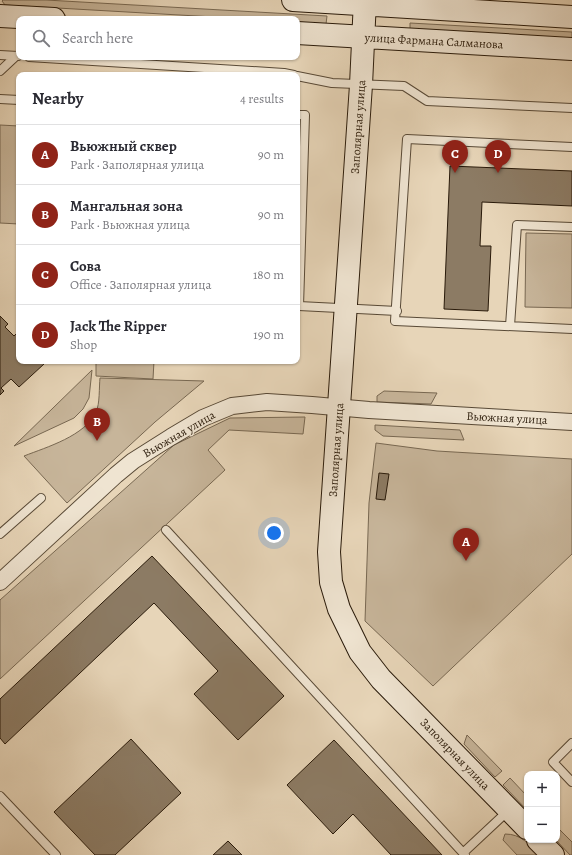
<!DOCTYPE html>
<html lang="en">
<head>
<meta charset="utf-8">
<style>
	body { margin:0; font-family:Alegreya,serif; background:#f2f2f3; color:#2b2b33 }
	.controls { position:absolute; right:12px; bottom:12px; display:grid; overflow:hidden; border-radius:8px; box-shadow:0 1px 3px #0004 }
	.controls button { width:36px; height:36px; display:grid; place-items:center; padding:0; border:0; border-bottom:1px solid #e1e1e2; background:#fff; color:#2b2b33; font:20px sans-serif }
	.you { position:absolute; left:274px; top:533px; width:14px; height:14px; margin:-10px; border:3px solid #fff; border-radius:50%; background:#1a73e8; box-shadow:0 0 0 6px #1a73e833 }
	.badge { display:grid; place-items:center; width:26px; height:26px; border-radius:50%; background:#8f2418; color:#fff; font-size:13px; font-weight:700 }
	.pin { position:absolute; translate:-50% -33px; filter:drop-shadow(0 1px 2px #0008) }
	.pin::after { content:''; position:absolute; top:21px; width:14px; height:12px; background:inherit; clip-path:polygon(0 0,100% 0,50% 100%) }
	.list { margin:0; padding:0; list-style:none }
	h2 { display:flex; justify-content:space-between; align-items:center; height:52px; margin:0; padding:0 16px; font-size:17px }
	h2 small { font-size:13px; font-weight:400; color:#7c7c81 }
	.list li { display:grid; grid-template-columns:26px 1fr auto; gap:12px; align-items:center; box-sizing:border-box; height:60px; padding:0 16px; border-top:1px solid #e1e1e2 }
	.list b { display:block; font-size:15px; white-space:nowrap }
	.list p { margin:0; font-size:13px; white-space:nowrap; color:#7c7c81 }
	.list em { font-size:13px; font-style:normal; color:#7c7c81 }
	.icon { flex:none; width:22px; height:22px; fill:none; stroke:currentColor; stroke-width:2; stroke-linecap:round; stroke-linejoin:round }
	.map { position:relative; flex:none; width:572px; height:855px; overflow:hidden }
	.search { position:absolute; background:#fff; box-shadow:0 1px 3px #0004; left:16px; top:16px; width:284px; height:44px; display:flex; align-items:center; gap:10px; box-sizing:border-box; padding:0 14px; border-radius:8px; color:#7c7c81; font-size:15px }
	.panel { position:absolute; background:#fff; box-shadow:0 1px 3px #0004; left:16px; top:72px; width:284px; height:292px; border-radius:8px }
	.map>svg:first-child { display:block }
	.green { fill:#c7b59a; stroke:#786852 }
	.building { fill:#8c7b64; stroke:#291a0a }
	.lines { fill:none; stroke-linecap:round; stroke-linejoin:round }
	.lane-casing { stroke:#584936; stroke-width:10 }
	.street-casing { stroke:#584936; stroke-width:18 }
	.secondary-casing { stroke:#291a0a; stroke-width:24 }
	.lane { stroke:#efe4d1; stroke-width:8 }
	.street { stroke:#efe4d1; stroke-width:16 }
	.secondary { stroke:#efe4d1; stroke-width:22 }
	.labels { text-anchor:middle; stroke-width:3; stroke-linejoin:round; paint-order:stroke }
	.street-label { font-size:12px; fill:#291a0a; stroke:#efe4d1 }
</style>
</head>
<body>
<div class="map">
<svg width="572" height="855" viewBox="0 0 572 855">
	<rect width="100%" height="100%" fill="#e7d5b8"/>
	<filter id="stains"><feTurbulence type="fractalNoise" baseFrequency=".005" numOctaves="4"/><feColorMatrix values="0 0 0 0 .2 0 0 0 0 .09 0 0 0 0 .02 0 0 0 .5 -.17"/></filter>
	<radialGradient id="worn" r=".72"><stop offset=".6" stop-color="#630" stop-opacity="0"/><stop offset="1" stop-color="#630" stop-opacity=".3"/></radialGradient>
	<path class="green" d="M3,0H46L327,16L326,24L297,22V19H249L5,5L2,1Z
		M410,23L572,32V39L410,30Z
		M0,125L19,126V224L0,223Z
		M526,233L572,234V308L525,307Z
		M96,361H154L153,379L96,376Z
		M92,370L89,398L83,409L74,418L14,446Z
		M100,378L204,381L155,422L67,503L24,456C47,447 85,436 96,412C100,404 99,387 100,378Z
		M384,391L437,393L431,404L377,402V396Z
		M305,417L303,434L229,430L208,450L225,470L0,679V600L174,445L230,418Z
		M375,425L460,430L464,440L383,436L375,430Z
		M376,443L437,451L572,459V554L433,686L365,621L369,503Z
		M467,735L502,771L495,777L464,744Z
		M510,778L527,796V810L503,785Z
		M557,827L572,842V855H570L556,840H557Z
		M505,834C521,834 529,844 540,855H517L503,840Z"/>
	<path class="building" d="M450,166L572,171V206L482,202L480,246H491L488,311L444,309Z
		M0,316L8,324L5,327L14,336L17,333L19,335V361H42L44,364L19,387L11,379L1,388L4,391L0,395Z
		M379,473L389,474L385,500L376,499Z
		M152,556L284,696L238,740L194,694L218,671L154,603L5,744L0,738V699Z
		M131,739L181,793L115,855H95L54,812Z
		M334,740L442,855H391L353,814L333,834L287,785Z
		M228,841L242,855H213Z"/>
	<g class="lines">
		<defs>
			<path id="lane" d="M0,55L18,56
				M29,57L284,73L294,75
				M0,71L16,56
				M297,76L332,83L404,86L427,101L572,108
				M0,99L19,100
				M297,115H305L299,306L397,311
				M572,147L407,139L395,321L572,329
				M510,326L517,225L572,227
				M166,530L465,855
				M0,534L41,498
				M572,743L553,762L572,782
				M0,796L56,855
				M463,853L509,810"/>
			<path id="street" d="M0,582L116,475L133,461L171,437L203,418L232,406L267,402L312,405L369,410L572,422"/>
			<path id="secondary" d="M293,0L572,17
				M365,0L361,85L329,552L331,582L339,609L360,652L381,679L527,828
				M0,16L54,19
				M297,33L572,49
				M538,840L553,855"/>
		</defs>
		<use href="#lane" class="lane-casing"/>
		<use href="#street" class="street-casing"/>
		<use href="#secondary" class="secondary-casing"/>
		<use href="#lane" class="lane"/>
		<use href="#street" class="street"/>
		<use href="#secondary" class="secondary"/>
	</g>
	<g class="labels">
		<g class="street-label">
			<text transform="translate(434 41) rotate(3)" y="4">улица Фармана Салманова</text>
			<text transform="translate(358 127) rotate(-86)" y="4">Заполярная улица</text>
			<text transform="translate(507 418) rotate(3)" y="4">Вьюжная улица</text>
			<text transform="translate(179 434) rotate(-30)" y="4">Вьюжная улица</text>
			<text transform="translate(336 450) rotate(-86)" y="4">Заполярная улица</text>
			<text transform="translate(455 754) rotate(46)" y="4">Заполярная улица</text>
		</g>
	</g>
	<rect width="100%" height="100%" filter="url(#stains)"/>
	<rect width="100%" height="100%" fill="url(#worn)"/>
</svg>
<div class="controls">
<button>+</button>
<button>−</button>
</div>
<div class="you"></div>
<div class="pin badge" style="left:466px;top:561px">A</div>
<div class="pin badge" style="left:97px;top:441px">B</div>
<div class="pin badge" style="left:455px;top:173px">C</div>
<div class="pin badge" style="left:498px;top:173px">D</div>
<div class="search"><svg class="icon" aria-label="search" viewBox="0 0 24 24"><circle cx="10" cy="10" r="6"/><path d="M15 15l6 6"/></svg>Search here</div>
<section class="panel">
<h2>Nearby<small>4 results</small></h2>
<ul class="list">
<li><span class="badge">A</span><div><b>Вьюжный сквер</b><p>Park · Заполярная улица</p></div><em>90 m</em></li>
<li><span class="badge">B</span><div><b>Мангальная зона</b><p>Park · Вьюжная улица</p></div><em>90 m</em></li>
<li><span class="badge">C</span><div><b>Сова</b><p>Office · Заполярная улица</p></div><em>180 m</em></li>
<li><span class="badge">D</span><div><b>Jack The Ripper</b><p>Shop</p></div><em>190 m</em></li>
</ul>
</section>
</div>
</body>
</html>
